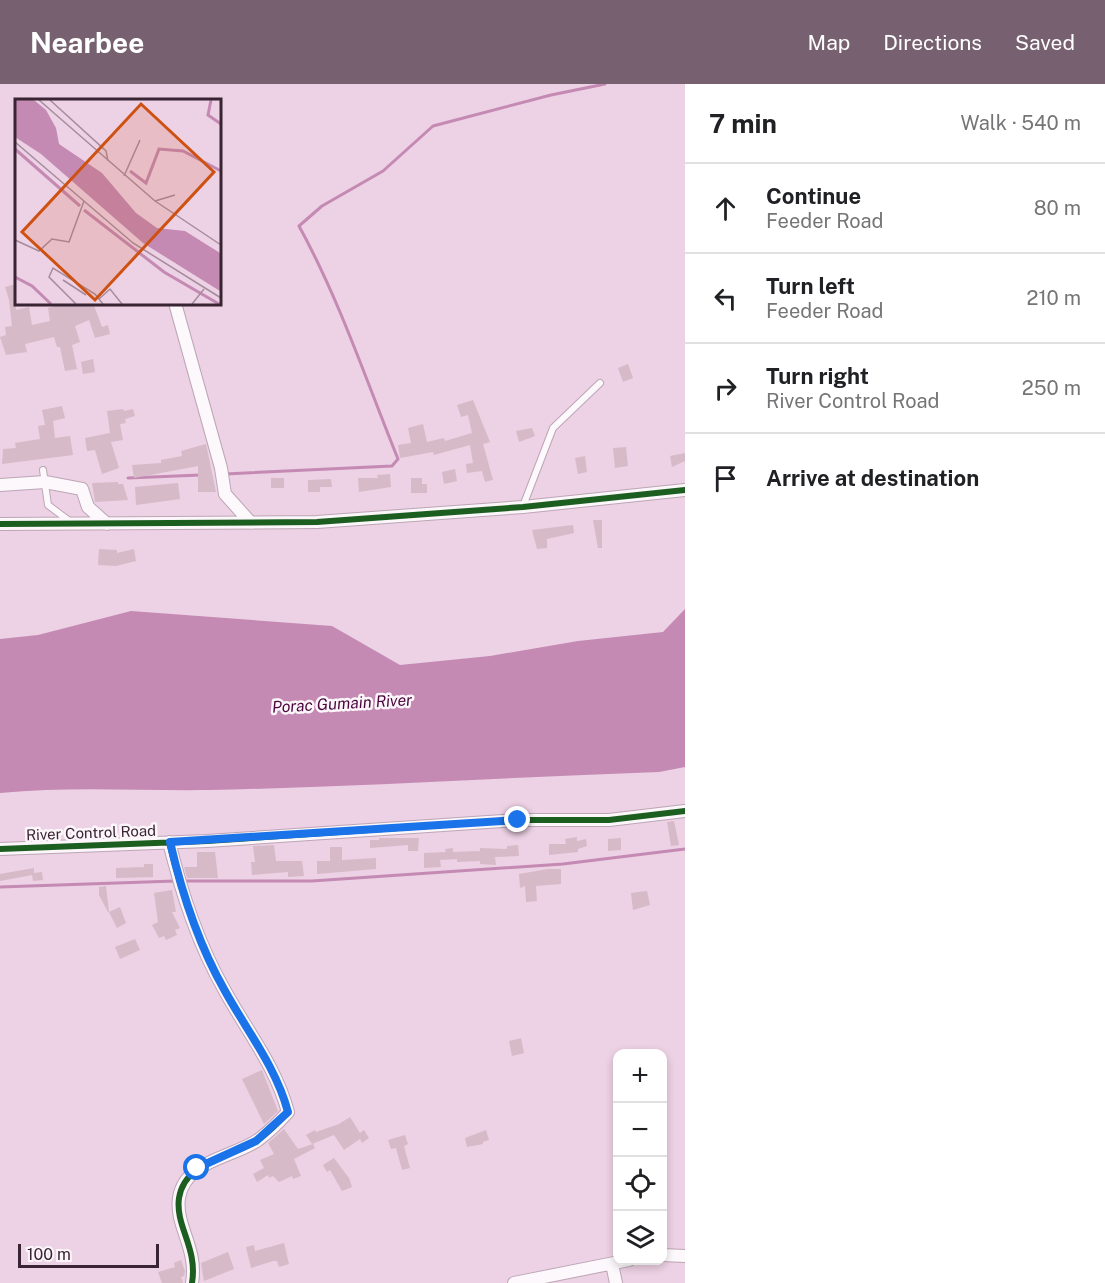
<!DOCTYPE html>
<html lang="en">
<head>
<meta charset="utf-8">
<style>
	body { margin:0; font-family:"Public Sans",sans-serif; background:#f2f2f2; color:#202124 }
	.controls { position:absolute; right:18px; bottom:18px; display:grid; overflow:hidden; border-radius:12px; box-shadow:0 3px 9px #0003 }
	.controls button { width:54px; height:54px; display:grid; place-items:center; padding:0; border:0; border-bottom:2px solid #e0e0e0; background:#fff; color:#202124; font:30px sans-serif }
	.scale { position:absolute; left:18px; bottom:15px; width:141px; box-sizing:border-box; padding-left:6px; border:3px solid #382432; border-top:0; font-size:16px; line-height:21px; white-space:nowrap; color:#382432; -webkit-text-stroke:4px #fcf6fa; paint-order:stroke }
	.stop { position:absolute; width:18px; height:18px; margin:-14px; border:4px solid #1a73e8; border-radius:50%; background:#fff }
	.stop.end { background:#1a73e8; border-color:#fff; box-shadow:0 2px 6px #0008 }
	.list { margin:0; padding:0; list-style:none }
	h2 { display:flex; justify-content:space-between; align-items:center; height:78px; margin:0; padding:0 24px; font-size:26px }
	h2 small { font-size:20px; font-weight:400; color:#757577 }
	.list li { display:grid; grid-template-columns:39px 1fr auto; gap:18px; align-items:center; box-sizing:border-box; height:90px; padding:0 24px; border-top:2px solid #e0e0e0 }
	.list b { display:block; font-size:22px; white-space:nowrap }
	.list p { margin:0; font-size:20px; white-space:nowrap; color:#757577 }
	.list em { font-size:20px; font-style:normal; color:#757577 }
	.icon { flex:none; width:33px; height:33px; fill:none; stroke:currentColor; stroke-width:2; stroke-linecap:round; stroke-linejoin:round }
	.map { position:relative; flex:none; width:685px; height:1199px; overflow:hidden }
	header { display:flex; align-items:center; gap:36px; box-sizing:border-box; height:84px; padding:0 30px; background:#776170; color:#fff }
	header strong { font-size:28px }
	nav { display:flex; gap:33px; margin-inline-start:auto; font-size:21px }
	main { display:flex }
	aside { flex:1; background:#fff }
	.map>svg:first-child { display:block }
	.water { fill:#c48ab3 }
	.lines { fill:none; stroke-linecap:round; stroke-linejoin:round }
	.stream { stroke:#c48ab3; stroke-width:3 }
	.building { fill:#d7bac8 }
	.service-casing { stroke:#bca6b5; stroke-width:8 }
	.minor-casing { stroke:#bca6b5; stroke-width:14 }
	.service { stroke:#fcf8fb; stroke-width:6 }
	.minor { stroke:#fcf8fb; stroke-width:12 }
	.cycleway-casing { stroke:#fcf6fa; stroke-width:10 }
	.cycleway { stroke:#1b5e20; stroke-width:6 }
	.route { stroke:#1a73e8; stroke-width:8 }
	.labels { text-anchor:middle; stroke-width:5; stroke-linejoin:round; paint-order:stroke }
	.street-label { font-size:15px; fill:#382432; stroke:#fcf6fa }
	.water-label { font-size:16px; font-style:italic; fill:#4a063c; stroke:#fcf6fa }
	.inset-river { fill:none; stroke:#c48ab3; stroke-width:3 }
	.inset-road { fill:none; stroke:#a58c9d; stroke-width:1.5 }
	.view { fill:#ce5112; fill-opacity:0.15; stroke:#ce5112; stroke-width:3 }
	.inset-edge { fill:none; stroke:#382432; stroke-width:3 }
</style>
</head>
<body>
<header>
<strong>Nearbee</strong>
<nav><a>Map</a><a>Directions</a><a>Saved</a></nav>
</header>
<main>
<div class="map">
<svg width="685" height="1199" viewBox="0 0 685 1199">
	<rect width="100%" height="100%" fill="#edd1e4"/>
	<path class="water" d="M685,525V683L659,688C509,693 359,703 209,706C139,707 70,702 0,709V555L38,551L131,527L332,542L400,581L490,572L578,557L663,548Z"/>
	<g class="lines">
		<path class="stream" d="M225,390L392,382L398,375C366,296 340,217 299,142L322,122L383,87L433,42L551,11L605,0
			M128,394L201,391
			M184,797H312L563,780L685,765
			M0,803L175,797"/>
	</g>
	<path class="building" d="M16,200V226L29,223L32,241L50,237L48,224L64,219H93L102,243L108,241L110,250L95,254L89,236L75,242L80,258L72,261L77,285L65,287L60,263H57L54,253L25,260L27,268L6,271L0,253L6,251L5,243L12,242L9,216L5,203Z
		M93,275L95,288L83,290L81,278Z
		M628,280L633,294L623,298L618,284Z
		M473,316L490,358L483,360L493,396L485,398L482,387L467,389L466,380L473,379L470,361L434,371L433,368L400,374L398,361L411,359L408,344L423,340L427,358L444,354L445,357L472,349L468,331L461,333L457,321Z
		M62,322L65,334L53,337L55,354L70,352L73,371L2,380L3,365L16,364L15,359L40,355L38,342L45,341L42,326Z
		M123,325L124,327L133,325L135,332L125,335L126,339L120,340L123,356L111,358L119,384L102,390L95,366L87,367L85,354L110,349L107,327Z
		M532,344L535,352L519,358L516,347Z
		M206,360L216,408H198V382L134,394L132,381L161,379V376L182,372L181,367Z
		M626,363L628,382L615,384L613,364Z
		M685,369V377L672,383L670,372Z
		M585,372L587,388L578,390L575,374Z
		M455,385L457,397L444,400L442,388Z
		M390,390L391,403L359,408L358,394H378L377,391Z
		M271,394H284V404H271Z
		M411,394H422V400H427V409H411Z
		M331,395L332,403H320V408H308V396Z
		M118,398V400H123L128,416L95,418L92,399Z
		M178,399L180,415L136,421L135,403Z
		M593,436H602V464H598Z
		M573,441L574,449L547,455V464L537,465L532,446Z
		M99,465L117,466V469L134,465L136,477L116,482L98,481Z
		M674,737L679,761L671,762L667,738Z
		M577,753V757L586,755L587,762L578,765V768L549,771V760H566L565,755Z
		M379,754H419L418,767H408V761L370,764V756H379Z
		M621,754V766L608,767V755Z
		M274,761L276,777H302L304,792L288,793V788L252,791L251,778H255L253,762Z
		M518,761L519,772L495,773L496,781L480,780V777L457,778V775L440,776L441,783L424,784V769L446,768L445,765L453,764V768L480,767V764L507,765V762Z
		M330,763H342V776L376,774V785L317,790V777H330Z
		M197,768H215L218,794H187L184,783H197Z
		M144,780H153V793L116,794V784L144,783Z
		M34,784V789L42,788L43,796L33,797L32,791L0,797V790Z
		M548,785H561V800L536,802L537,817L526,818L525,802L520,804L519,790Z
		M106,802L109,828H108L99,811V803Z
		M172,806L176,828H172L180,844L175,846L177,851L166,856L164,852L159,854L152,841L158,838L154,809Z
		M647,807L650,821L633,826L631,809Z
		M120,823L126,839L117,844L109,828Z
		M135,855L140,866L120,875L115,863Z
		M521,954L524,969L512,972L509,957Z
		M262,986L278,1027L264,1040L242,995Z
		M350,1033L360,1049L364,1046L369,1054L362,1059L360,1055L344,1066L334,1051L312,1060L306,1051L315,1046L316,1048L339,1040Z
		M284,1045L298,1065L313,1060L315,1064L294,1075L301,1092L293,1095L292,1092L279,1098L273,1092L269,1094L268,1091L257,1098L253,1090L264,1084L260,1076L274,1070L268,1059Z
		M486,1046L489,1056L483,1058V1060L467,1063L465,1054Z
		M405,1051L408,1060L404,1062L410,1084L402,1086L396,1064L391,1065L388,1056Z
		M334,1074L349,1094L352,1103L342,1107L330,1086L327,1088L323,1081Z
		M284,1159L289,1180L279,1183L277,1177H273L251,1184L246,1163L254,1161L255,1167Z
		M228,1168L234,1185L204,1197L201,1179Z
		M181,1176L185,1187L184,1192L181,1193L183,1199H162L158,1188L175,1183L174,1179Z"/>
	<g class="lines">
		<defs>
			<path id="service" d="M43,386L48,421L72,439
				M523,422L553,344L600,299"/>
			<path id="minor" d="M175,219L221,384L225,410L251,439
				M0,401L45,398L82,405L88,423L107,440
				M0,440L317,438L523,423L685,406
				M169,758C182,810 198,860 225,907C247,947 276,983 288,1028C279,1038 269,1048 258,1056C232,1074 185,1076 179,1114C175,1142 198,1164 192,1199
				M0,765L207,757L518,736H609L685,727
				M662,1171L685,1172
				M612,1180L616,1199
				M514,1199L629,1176"/>
		</defs>
		<use href="#service" class="service-casing"/>
		<use href="#minor" class="minor-casing"/>
		<use href="#service" class="service"/>
		<use href="#minor" class="minor"/>
		<defs>
			<path id="cycleway" d="M0,440L317,438L523,423L685,406
				M169,758C182,810 198,860 225,907C247,947 276,983 288,1028C279,1038 269,1048 258,1056C232,1074 185,1076 179,1114C175,1142 198,1164 192,1199
				M0,765L207,757L518,736H609L685,727"/>
		</defs>
		<use href="#cycleway" class="cycleway-casing"/>
		<use href="#cycleway" class="cycleway"/>
	</g>
	<g class="lines">
		<path class="route" d="M197,1084L256,1057L288,1028C276,983 247,947 225,907C198,860 182,810 170,758L518,736"/>
	</g>
	<g class="labels">
		<g class="street-label">
			<text transform="translate(91 749) rotate(-2)" y="5">River Control Road</text>
		</g>
		<g class="water-label">
			<text transform="translate(342 619) rotate(-3)" y="6">Porac Gumain River</text>
		</g>
	</g>
	<g transform="translate(15 15)">
		<rect width="206" height="206" fill="#edd1e4"/>
		<path d="M0,1H19L31,11L41,29L44,45L87,74L121,114L142,129L170,132L205,154V192L128,144L26,55L0,38Z" fill="#c48ab3"/>
		<path class="inset-river" d="M196,1L193,16L206,25M0,50L65,107M115,72L131,84L144,50L168,52L206,72M69,111L149,173L204,205M0,178L17,187L36,205"/>
		<path class="inset-road" d="M24,1L140,102L206,146M35,1L91,52L93,62M0,43L118,144L206,199M109,77L125,41M140,102L160,96M0,141L24,152L37,140L54,143L69,102M48,181L71,196M84,200L95,190L107,205M61,205L34,178L38,169L80,195L88,205M177,205L189,190"/>
		<path class="view" d="M126,5L199,73L80,201L7,133Z"/>
		<rect width="206" height="206" class="inset-edge"/>
	</g>
</svg>
<div class="controls">
<button>+</button>
<button>−</button>
<button><svg class="icon" aria-label="locate" viewBox="0 0 24 24"><circle cx="12" cy="12" r="6"/><path d="M12 2v4M12 18v4M2 12h4M18 12h4"/></svg></button>
<button><svg class="icon" aria-label="layers" viewBox="0 0 24 24"><path d="M12 4l9 5-9 5-9-5zM3 14l9 5 9-5"/></svg></button>
</div>
<div class="scale">100 m</div>
<div class="stop" style="left:197px;top:1084px"></div>
<div class="stop end" style="left:518px;top:736px"></div>
</div>
<aside>
<h2>7 min<small>Walk · 540 m</small></h2>
<ul class="list">
<li><svg class="icon" aria-label="ahead" viewBox="0 0 24 24"><path d="M12 20V5M6 11l6-6 6 6"/></svg><div><b>Continue</b><p>Feeder Road</p></div><em>80 m</em></li>
<li><svg class="icon" aria-label="left" viewBox="0 0 24 24"><path d="M17 20v-9H6M10 6l-5 5 5 5"/></svg><div><b>Turn left</b><p>Feeder Road</p></div><em>210 m</em></li>
<li><svg class="icon" aria-label="right" viewBox="0 0 24 24"><path d="M7 20v-9h11M14 6l5 5-5 5"/></svg><div><b>Turn right</b><p>River Control Road</p></div><em>250 m</em></li>
<li><svg class="icon" aria-label="arrive" viewBox="0 0 24 24"><path d="M6 21V4h12l-3 4 3 4H6"/></svg><div><b>Arrive at destination</b></div></li>
</ul>
</aside>
</main>
</body>
</html>
